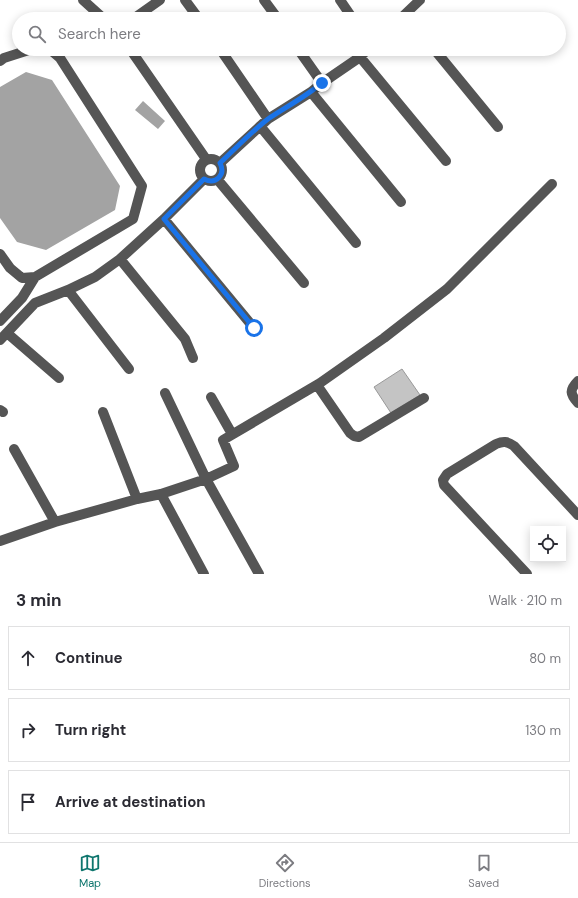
<!DOCTYPE html>
<html lang="en">
<head>
<meta charset="utf-8">
<style>
	body { margin:0; font-family:"DM Sans",sans-serif; background:#f7f7f7; color:#2b2b33 }
	.controls { position:absolute; right:12px; bottom:12px; display:grid; overflow:hidden; border-radius:0px; box-shadow:0 2px 10px #0003 }
	.controls button { width:36px; height:36px; display:grid; place-items:center; padding:0; border:0; border-bottom:1px solid #e1e1e2; background:#fff; color:#2b2b33; font:20px sans-serif }
	.stop { position:absolute; width:12px; height:12px; margin:-9px; border:3px solid #1a73e8; border-radius:50%; background:#fff }
	.stop.end { background:#1a73e8; border-color:#fff; box-shadow:0 1px 4px #0008 }
	.list { margin:0; padding:0; list-style:none }
	h2 { display:flex; justify-content:space-between; align-items:center; height:52px; margin:0; padding:0 16px; font-size:17px }
	h2 small { font-size:13px; font-weight:400; color:#7c7c81 }
	.list li { display:grid; grid-template-columns:26px 1fr auto; gap:12px; align-items:center; box-sizing:border-box; height:64px; margin:0 8px 8px; padding:0 8px; border:1px solid #e1e1e2; border-radius:0px }
	.list b { display:block; font-size:15px; white-space:nowrap }
	.list em { font-size:13px; font-style:normal; color:#7c7c81 }
	.icon { flex:none; width:22px; height:22px; fill:none; stroke:currentColor; stroke-width:2; stroke-linecap:round; stroke-linejoin:round }
	.map { position:relative; flex:none; width:578px; height:574px; overflow:hidden }
	.search { position:absolute; background:#fff; box-shadow:0 2px 10px #0003; left:12px; right:12px; top:12px; height:44px; display:flex; align-items:center; gap:10px; box-sizing:border-box; padding:0 14px; border-radius:22px; color:#7c7c81; font-size:15px }
	.sheet { height:268px; background:#fff }
	nav { display:flex; justify-content:space-around; align-items:center; box-sizing:border-box; height:56px; border-top:1px solid #e1e1e2; background:#fff; font-size:11px; color:#7c7c81 }
	nav a { display:grid; justify-items:center; gap:2px }
	nav .on { color:#0f766e }
	.map>svg:first-child { display:block }
	.water { fill:#a3a3a3 }
	.building { fill:#c4c4c4; stroke:#999 }
	.lines { fill:none; stroke-linecap:round; stroke-linejoin:round }
	.minor { stroke:#555; stroke-width:10 }
	.route { stroke:#1a73e8; stroke-width:5 }
</style>
</head>
<body>
<div class="map">
<svg width="578" height="574" viewBox="0 0 578 574">
	<rect width="100%" height="100%" fill="#fff"/>
	<path class="water" d="M26,72L52,80L120,186L115,210L46,250L17,242L0,218V87Z
		M143,101L165,121L158,129L135,110Z"/>
	<path class="building" d="M402,369L420,395L391,413L374,387Z"/>
	<g class="lines">
		<path class="minor" d="M83,0L104,19
			M185,0L199,19
			M264,0L278,19
			M340,0L353,19
			M133,19L160,0
			M400,19L420,0
			M130,49L206,159
			M220,49L268,119
			M298,49L322,83
			M434,49L498,127
			M360,57L446,161
			M0,61L4,58L32,49
			M311,92L401,202
			M260,126L356,243
			M200 170a11 11 0 1 1 22 0a11 11 0 1 1-22 0Z
			M220,163L268,119L311,92L322,83L360,57L368,49
			M217,179L304,283
			M164,219L254,328
			M0,254L10,268L22,278L35,277L133,219L142,186L60,58L53,52L47,49
			M120,259L185,339L193,358
			M68,290L129,369
			M0,321L22,298L35,277
			M7,333L59,378
			M0,340L35,303L68,290L95,277L120,259L164,219L204,179
			M578,381C569,390 570,394 578,403
			M317,385L350,433L354,436L359,437L424,398
			M165,393L206,479L259,574
			M211,397L232,434
			M0,410L3,412
			M103,412L137,499
			M14,449L55,522
			M161,494L204,574
			M0,541L55,522L137,499L161,494L206,479L234,466L223,440L320,383L384,338L447,289L552,184
			M527,574L444,485L443,480L447,474L496,444C503,441 507,441 514,446L578,515"/>
	</g>
	<g class="lines">
		<path class="route" d="M254,328L164,219L204,179C216,185 226,175 220,163C236,148 251,132 268,119C286,107 305,97 322,83"/>
	</g>
</svg>
<div class="controls">
<button><svg class="icon" aria-label="locate" viewBox="0 0 24 24"><circle cx="12" cy="12" r="6"/><path d="M12 2v4M12 18v4M2 12h4M18 12h4"/></svg></button>
</div>
<div class="stop" style="left:254px;top:328px"></div>
<div class="stop end" style="left:322px;top:83px"></div>
<div class="search"><svg class="icon" aria-label="search" viewBox="0 0 24 24"><circle cx="10" cy="10" r="6"/><path d="M15 15l6 6"/></svg>Search here</div>
</div>
<section class="sheet">
<h2>3 min<small>Walk · 210 m</small></h2>
<ul class="list">
<li><svg class="icon" aria-label="ahead" viewBox="0 0 24 24"><path d="M12 20V5M6 11l6-6 6 6"/></svg><div><b>Continue</b></div><em>80 m</em></li>
<li><svg class="icon" aria-label="right" viewBox="0 0 24 24"><path d="M7 20v-9h11M14 6l5 5-5 5"/></svg><div><b>Turn right</b></div><em>130 m</em></li>
<li><svg class="icon" aria-label="arrive" viewBox="0 0 24 24"><path d="M6 21V4h12l-3 4 3 4H6"/></svg><div><b>Arrive at destination</b></div></li>
</ul>
</section>
<nav>
<a class="on"><svg class="icon" aria-label="map" viewBox="0 0 24 24"><path d="M3 6l6-2 6 2 6-2v14l-6 2-6-2-6 2zM9 4v14M15 6v14"/></svg>Map</a>
<a><svg class="icon" aria-label="directions" viewBox="0 0 24 24"><path d="M12 3l9 9-9 9-9-9zM9 14v-3h6M13 9l2 2-2 2"/></svg>Directions</a>
<a><svg class="icon" aria-label="saved" viewBox="0 0 24 24"><path d="M7 4h10v16l-5-4-5 4z"/></svg>Saved</a>
</nav>
</body>
</html>
